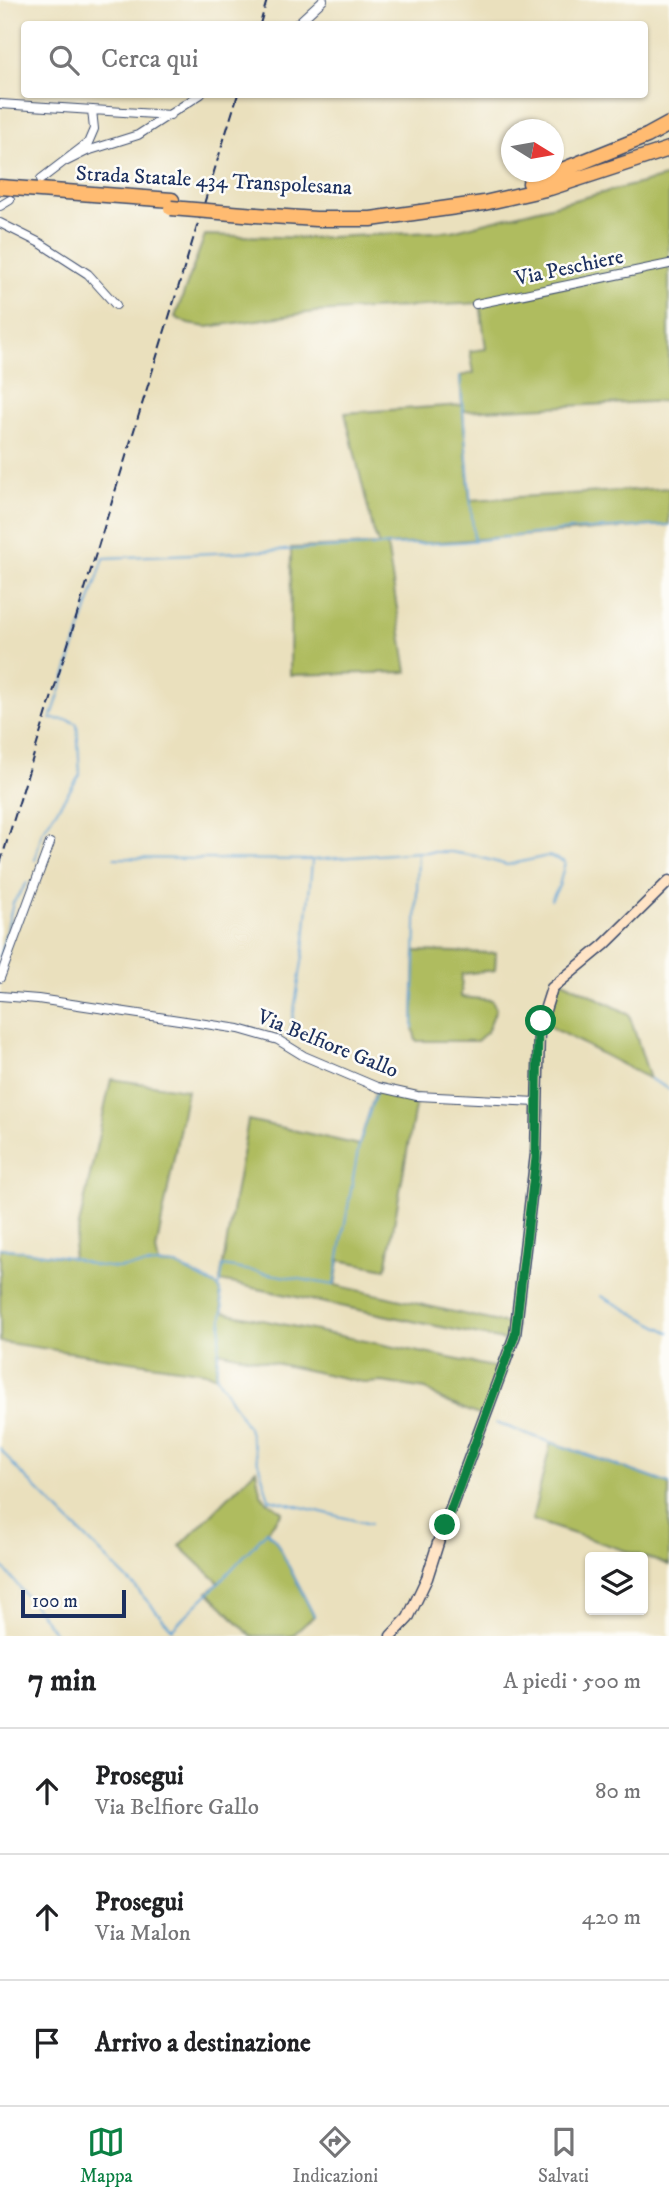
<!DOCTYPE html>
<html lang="it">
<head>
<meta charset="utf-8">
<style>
	body { margin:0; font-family:"IM FELL DW Pica",serif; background:#f2f2f2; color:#202124 }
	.controls { position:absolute; right:21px; bottom:21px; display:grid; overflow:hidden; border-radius:7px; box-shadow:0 2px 5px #0004 }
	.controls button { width:63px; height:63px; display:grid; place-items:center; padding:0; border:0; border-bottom:2px solid #e0e0e0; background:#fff; color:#202124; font:35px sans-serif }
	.compass { position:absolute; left:501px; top:119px; width:63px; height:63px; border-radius:50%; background:#fff; box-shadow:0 2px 5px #0004; rotate:101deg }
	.scale { position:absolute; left:21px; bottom:18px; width:105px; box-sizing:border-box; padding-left:7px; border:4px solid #1b2f5e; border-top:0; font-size:19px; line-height:24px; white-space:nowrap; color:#1b2f5e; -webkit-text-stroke:5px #fdfcf7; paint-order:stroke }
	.stop { position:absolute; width:21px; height:21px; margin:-16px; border:5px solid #0b8043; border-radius:50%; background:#fff }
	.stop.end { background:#0b8043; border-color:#fff; box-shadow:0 2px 7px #0008 }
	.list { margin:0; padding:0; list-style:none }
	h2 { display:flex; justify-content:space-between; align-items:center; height:91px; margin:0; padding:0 28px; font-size:30px }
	h2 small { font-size:23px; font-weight:400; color:#757577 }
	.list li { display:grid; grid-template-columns:46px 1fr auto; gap:21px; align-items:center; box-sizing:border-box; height:126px; padding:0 28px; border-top:2px solid #e0e0e0 }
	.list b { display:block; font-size:26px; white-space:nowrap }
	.list p { margin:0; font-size:23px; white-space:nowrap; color:#757577 }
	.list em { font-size:23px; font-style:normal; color:#757577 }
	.icon { flex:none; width:38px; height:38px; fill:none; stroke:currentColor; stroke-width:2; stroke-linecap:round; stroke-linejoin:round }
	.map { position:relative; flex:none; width:669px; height:1636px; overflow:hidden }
	.search { position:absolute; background:#fff; box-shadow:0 2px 5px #0004; left:21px; right:21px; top:21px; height:77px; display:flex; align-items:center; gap:18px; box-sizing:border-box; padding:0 24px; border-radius:7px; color:#757577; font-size:26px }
	.sheet { height:469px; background:#fff }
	nav { display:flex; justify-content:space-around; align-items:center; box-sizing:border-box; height:98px; border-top:2px solid #e0e0e0; background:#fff; font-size:19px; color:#757577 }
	nav a { display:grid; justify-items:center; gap:4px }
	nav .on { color:#0b8043 }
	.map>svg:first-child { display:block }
	.green { fill:#afbc5f; stroke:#65765e; stroke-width:2 }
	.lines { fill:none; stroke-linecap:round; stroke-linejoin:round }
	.stream { stroke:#5ea1d3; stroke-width:2 }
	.street-casing { stroke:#3a4a6c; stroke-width:10 }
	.secondary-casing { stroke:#3a4a6c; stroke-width:13 }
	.highway-casing { stroke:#3a4a6c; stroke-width:17 }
	.street { stroke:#fff; stroke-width:8 }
	.secondary { stroke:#ffe4c6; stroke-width:10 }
	.highway { stroke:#ffbb71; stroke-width:14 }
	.rail { stroke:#1b2f5e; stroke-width:2; stroke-dasharray:10 5; stroke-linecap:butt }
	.highway-bridge-casing { stroke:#3a4a6c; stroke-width:17; stroke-linecap:butt }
	.highway-bridge { stroke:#ffbb71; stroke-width:14 }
	.route { stroke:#0b8043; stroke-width:9 }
	.labels { text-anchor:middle; stroke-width:5; stroke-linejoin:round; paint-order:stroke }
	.street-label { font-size:21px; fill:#1b2f5e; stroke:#fdfcf7 }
</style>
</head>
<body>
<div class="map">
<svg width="669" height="1636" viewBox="0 0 669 1636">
	<rect width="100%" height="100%" fill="#fdfcf7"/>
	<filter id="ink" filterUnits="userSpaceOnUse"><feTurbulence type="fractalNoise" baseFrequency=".0143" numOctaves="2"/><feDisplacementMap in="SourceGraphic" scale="14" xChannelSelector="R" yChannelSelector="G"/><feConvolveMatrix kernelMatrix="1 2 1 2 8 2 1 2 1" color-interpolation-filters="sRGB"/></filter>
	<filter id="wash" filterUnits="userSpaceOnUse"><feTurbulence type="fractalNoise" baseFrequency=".00686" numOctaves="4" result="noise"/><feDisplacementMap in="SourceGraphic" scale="28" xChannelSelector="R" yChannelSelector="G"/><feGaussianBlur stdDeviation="1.57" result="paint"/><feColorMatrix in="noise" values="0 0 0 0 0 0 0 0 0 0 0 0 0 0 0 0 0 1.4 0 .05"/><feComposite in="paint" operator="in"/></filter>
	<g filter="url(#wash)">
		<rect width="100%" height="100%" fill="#eae0bd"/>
		<path class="green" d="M669,176V401L463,411L470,500L669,488V525C575,530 481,541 387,545L407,672L290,675L291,548L379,545L374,533L345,413L462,405L460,376L474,373L470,351L486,349L480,303L315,312L207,327L188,324L175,317L205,235L310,238L452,231Z
			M415,951L496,953L495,970L462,974L461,997L492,1000L496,1009L487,1032L477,1041H416L413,1028Z
			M561,980L629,1014L650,1079L541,1022Z
			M111,1079L187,1090L156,1251L159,1264L176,1265L219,1287L223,1312L503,1369L486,1418L442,1400L426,1389L382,1382L367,1383L218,1351L216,1375L213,1376L205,1372L0,1342V1248L72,1258Z
			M377,1087L417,1096L386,1269L339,1260L335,1285L516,1326L513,1342L220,1281L248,1120L359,1145Z
			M551,1442L669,1484V1565L532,1520Z
			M256,1469C261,1500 258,1495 283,1512L267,1531L276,1541L314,1616L292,1636H251L208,1592L219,1583L180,1546Z"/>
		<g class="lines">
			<path class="stream" d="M460,376L474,541
				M114,858L312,860L418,852H451L475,856L507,865L548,856L565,862L559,886L551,900
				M35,860L42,832L80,775L77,724L69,720L51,719L104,558L461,542L569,530L669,525
				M0,957L13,903L27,883
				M413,1028L418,854
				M290,1035L304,950L312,862
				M650,1079L669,1089
				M0,1248L68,1257L94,1265L116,1268L158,1264L176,1265L219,1287L223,1308L216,1375L248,1428L269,1499L370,1524
				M220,1285L223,1266L334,1285L359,1145L376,1092
				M601,1296L669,1332
				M496,1423L669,1484
				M0,1448L13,1465L134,1586L172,1629L219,1583L267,1531L276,1541L314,1616
				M0,1563L58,1636"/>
		</g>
	</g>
	<g filter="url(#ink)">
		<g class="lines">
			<defs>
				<path id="street" d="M297,24L323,0
					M0,104L170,115
					M67,161L87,151L138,135L201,94
					M41,179L88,143L94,129L92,110
					M0,206L10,200
					M0,223L40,243L88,274L116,305
					M476,304L669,264
					M0,978L50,843
					M0,996L38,999L239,1029L278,1040L304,1056L377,1087L417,1096L537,1102"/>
				<path id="secondary" d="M391,1636L408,1618L427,1578L439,1540L515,1335L536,1154L539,1029L552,988L604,945L669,881"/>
				<path id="highway" d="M530,183L647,136L669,124
					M0,187L172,200
					M256,215L316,219H371L484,203L550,188L669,149"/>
			</defs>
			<use href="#street" class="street-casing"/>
			<use href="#secondary" class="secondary-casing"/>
			<use href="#highway" class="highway-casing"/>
			<use href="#street" class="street"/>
			<use href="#secondary" class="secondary"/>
			<use href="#highway" class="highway"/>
			<path class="rail" d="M260,24L267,0
				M0,864L238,94"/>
			<defs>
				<path id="highway-bridge" d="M171,208L256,215"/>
			</defs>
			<use href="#highway-bridge" class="highway-bridge-casing"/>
			<use href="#highway-bridge" class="highway-bridge"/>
		</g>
	</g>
	<g class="lines" filter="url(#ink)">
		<path class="route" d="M445,1525L515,1335L536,1158L538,1029L541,1021"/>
	</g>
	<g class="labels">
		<g class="street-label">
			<text transform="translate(214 180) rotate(3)" y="7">Strada Statale 434 Transpolesana</text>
			<text transform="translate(569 267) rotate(-12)" y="7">Via Peschiere</text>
			<text transform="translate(328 1043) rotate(22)" y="7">Via Belfiore Gallo</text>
		</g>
	</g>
</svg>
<div class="controls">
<button><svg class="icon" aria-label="layers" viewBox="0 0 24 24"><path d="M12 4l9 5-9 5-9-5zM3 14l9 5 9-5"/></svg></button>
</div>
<svg class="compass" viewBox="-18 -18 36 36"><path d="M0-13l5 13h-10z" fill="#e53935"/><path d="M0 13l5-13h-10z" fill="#757577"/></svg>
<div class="scale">100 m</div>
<div class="stop" style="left:541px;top:1021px"></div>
<div class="stop end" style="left:445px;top:1525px"></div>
<div class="search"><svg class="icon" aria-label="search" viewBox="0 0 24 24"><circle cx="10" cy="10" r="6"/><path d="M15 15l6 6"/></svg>Cerca qui</div>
</div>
<section class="sheet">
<h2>7 min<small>A piedi · 500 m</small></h2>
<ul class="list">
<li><svg class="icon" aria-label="ahead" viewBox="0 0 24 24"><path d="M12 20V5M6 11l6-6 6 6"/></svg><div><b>Prosegui</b><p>Via Belfiore Gallo</p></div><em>80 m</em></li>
<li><svg class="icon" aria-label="ahead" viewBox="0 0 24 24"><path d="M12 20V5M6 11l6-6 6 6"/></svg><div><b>Prosegui</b><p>Via Malon</p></div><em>420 m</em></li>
<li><svg class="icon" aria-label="arrive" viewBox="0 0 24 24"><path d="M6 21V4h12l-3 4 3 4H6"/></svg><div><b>Arrivo a destinazione</b></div></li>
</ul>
</section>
<nav>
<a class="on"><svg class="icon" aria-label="map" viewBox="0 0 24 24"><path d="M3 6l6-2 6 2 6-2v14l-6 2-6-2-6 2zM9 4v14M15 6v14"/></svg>Mappa</a>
<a><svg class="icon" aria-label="directions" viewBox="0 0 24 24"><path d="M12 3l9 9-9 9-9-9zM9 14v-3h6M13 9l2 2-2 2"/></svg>Indicazioni</a>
<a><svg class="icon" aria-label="saved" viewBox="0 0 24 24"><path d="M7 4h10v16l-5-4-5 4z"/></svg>Salvati</a>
</nav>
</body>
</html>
